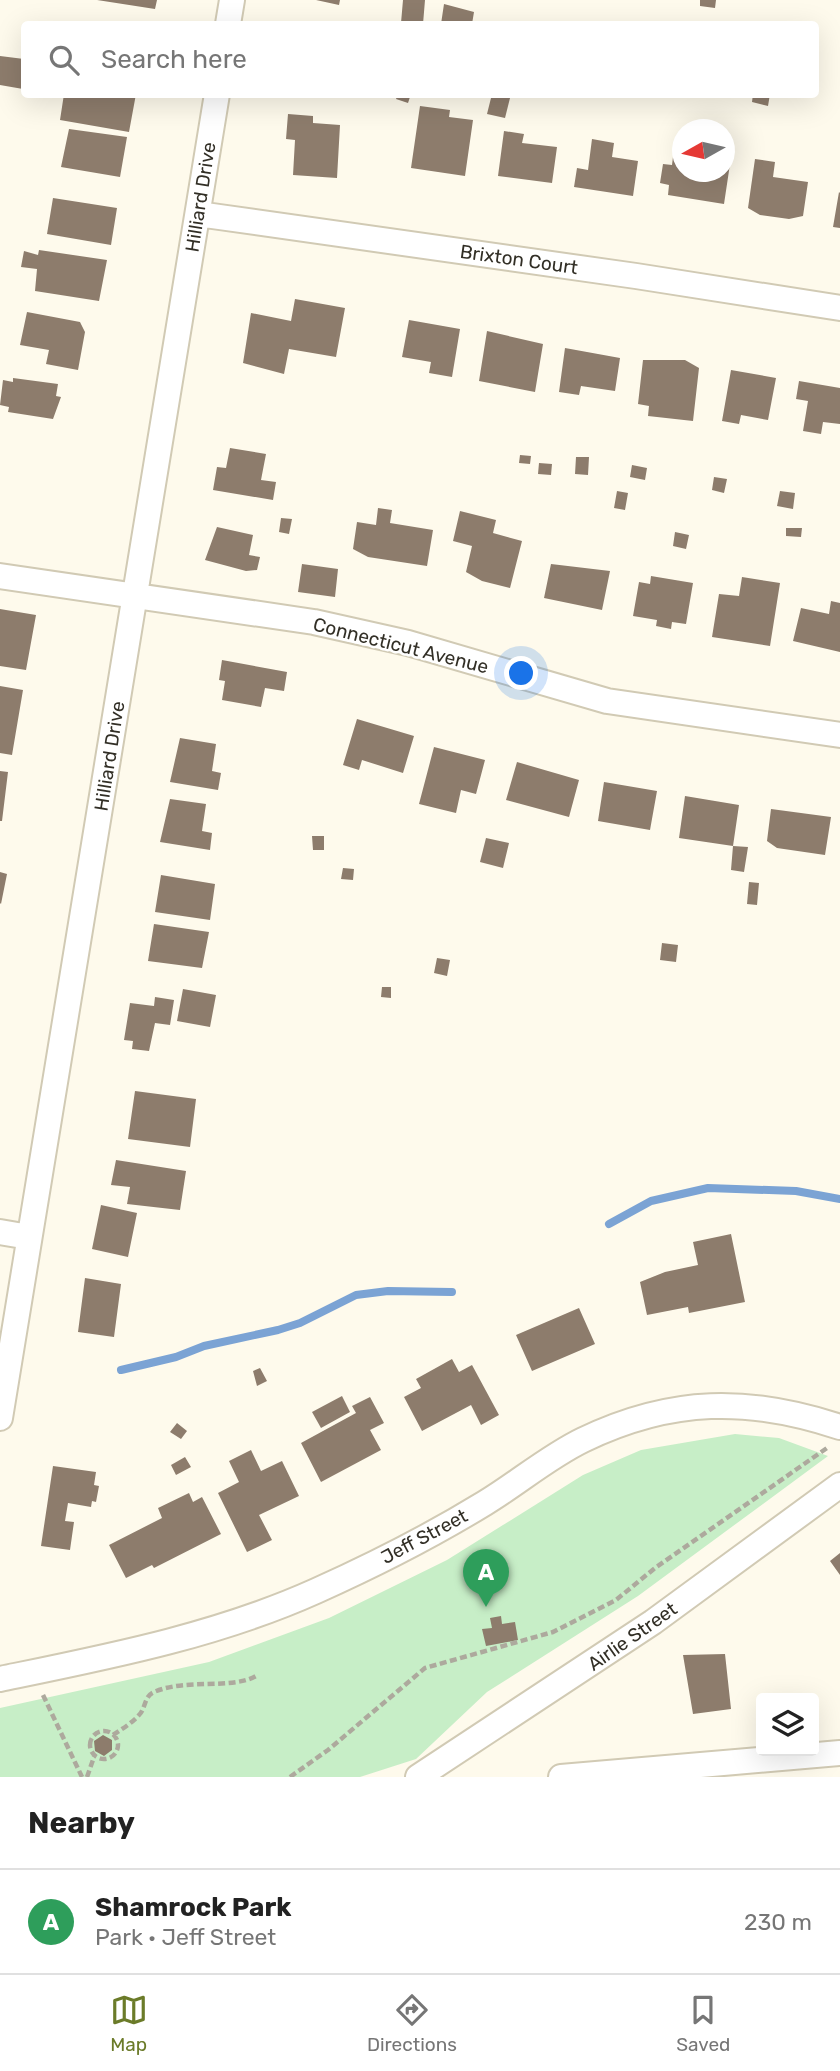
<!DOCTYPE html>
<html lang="en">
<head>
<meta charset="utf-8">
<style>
	body { margin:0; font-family:Rubik,sans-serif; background:#f2f2f2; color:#222 }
	.controls { position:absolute; right:21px; bottom:21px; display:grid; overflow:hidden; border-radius:7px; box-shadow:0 7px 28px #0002 }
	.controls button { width:63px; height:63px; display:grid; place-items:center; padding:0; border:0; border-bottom:2px solid #e0e0e0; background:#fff; color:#222; font:35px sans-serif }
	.compass { position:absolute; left:672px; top:119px; width:63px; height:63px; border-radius:50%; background:#fff; box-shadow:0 7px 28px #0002; rotate:262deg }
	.you { position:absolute; left:522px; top:674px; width:24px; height:24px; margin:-18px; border:5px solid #fff; border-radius:50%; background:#1a73e8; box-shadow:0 0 0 10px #1a73e833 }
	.badge { display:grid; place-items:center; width:46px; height:46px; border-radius:50%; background:#6b7b29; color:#fff; font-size:23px; font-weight:700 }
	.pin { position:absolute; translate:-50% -58px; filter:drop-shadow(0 2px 4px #0008) }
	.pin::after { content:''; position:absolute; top:37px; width:24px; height:21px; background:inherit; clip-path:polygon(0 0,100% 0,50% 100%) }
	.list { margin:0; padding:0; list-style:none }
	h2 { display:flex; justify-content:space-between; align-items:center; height:91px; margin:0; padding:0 28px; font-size:30px }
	h2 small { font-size:23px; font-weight:400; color:#767676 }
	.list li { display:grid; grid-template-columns:46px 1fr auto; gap:21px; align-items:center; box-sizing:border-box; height:105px; padding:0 28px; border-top:2px solid #e0e0e0 }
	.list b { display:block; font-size:26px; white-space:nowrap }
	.list p { margin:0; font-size:23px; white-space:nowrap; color:#767676 }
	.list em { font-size:23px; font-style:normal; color:#767676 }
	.icon { flex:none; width:38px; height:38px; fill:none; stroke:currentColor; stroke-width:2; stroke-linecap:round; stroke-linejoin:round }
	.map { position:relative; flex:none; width:840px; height:1777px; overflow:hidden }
	.search { position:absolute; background:#fff; box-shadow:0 7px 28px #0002; left:21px; right:21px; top:21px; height:77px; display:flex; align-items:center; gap:18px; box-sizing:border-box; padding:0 24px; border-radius:7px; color:#767676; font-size:26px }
	.sheet { height:196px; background:#fff }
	nav { display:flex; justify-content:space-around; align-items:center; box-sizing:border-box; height:98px; border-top:2px solid #e0e0e0; background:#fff; font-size:19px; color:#767676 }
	nav a { display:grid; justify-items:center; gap:4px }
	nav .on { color:#6b7b29 }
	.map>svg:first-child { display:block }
	.green { fill:#c7eec7 }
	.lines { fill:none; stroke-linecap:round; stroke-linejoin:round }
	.stream { stroke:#7ba3d4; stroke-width:8 }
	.building { fill:#8d7c6c }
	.minor-casing { stroke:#d1cab4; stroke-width:28 }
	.path { stroke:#ada99d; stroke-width:4.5; stroke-dasharray:7 3.5; stroke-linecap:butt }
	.minor { stroke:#fff; stroke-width:24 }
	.labels { text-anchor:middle; stroke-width:5; stroke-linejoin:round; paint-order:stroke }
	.street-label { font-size:19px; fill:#322f26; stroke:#fff }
</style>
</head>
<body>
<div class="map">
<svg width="840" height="1777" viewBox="0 0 840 1777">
	<rect width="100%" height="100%" fill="#fefaec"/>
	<path class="green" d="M735,1434L779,1438L828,1456L638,1596L487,1692L416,1759L360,1777H0V1708L209,1662L329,1618L447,1560L583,1475L641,1450Z"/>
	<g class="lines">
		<path class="stream" d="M609,1224L651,1201L708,1188L796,1191L840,1199
			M121,1370L176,1357L204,1346L278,1330L300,1323L356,1295L388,1291L452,1292"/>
	</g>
	<path class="building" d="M97,0H157L155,9Z
		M316,0H340L339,5Z
		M403,0H425L423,24L401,23Z
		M700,0H716L715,8L700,6Z
		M444,4L474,12L472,24H441Z
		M0,56L24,59L23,89L0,85Z
		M64,94H136L129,132L60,120Z
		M398,94H411L408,103L396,99Z
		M492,94H511L505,118L487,114Z
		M753,94H770L768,106L752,102Z
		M420,106L450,110L449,117L473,120L465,176L411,168Z
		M288,114L313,116V123L340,125L337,178L293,175L295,140L286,139Z
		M69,129L127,137L120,177L61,167Z
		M504,131L524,134L522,143L557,147L552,183L498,176Z
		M592,139L614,143L612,157L638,161L633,196L574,187L577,168L588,170Z
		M675,141L682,142V172H724V163L730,164L724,204L668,195L669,185L660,183L663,164L672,165Z
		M755,159L775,162L773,177L808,182L803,216L789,219L760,215L748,208Z
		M839,192L840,193V228L833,227Z
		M53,198L117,208L111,245L47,234Z
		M39,250L107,260L99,301L35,291L37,269L21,267L24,251L38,255Z
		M295,299L345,308L336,357L289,349L284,374L243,363L251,313L291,321Z
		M27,312L80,322L85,332L78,370L46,364L49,350L20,345Z
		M409,320L460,329L452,377L429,373L431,362L402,357Z
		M487,331L543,344L535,392L479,381Z
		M565,348L620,358L615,391L581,386L579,395L559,392Z
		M643,360H685L699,368L693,421L648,416L649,406L638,404Z
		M731,370L776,378L768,420L741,415L739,424L722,421Z
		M13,378L58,384L56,396L61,397L53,419L8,412L9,407L0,405L3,380L13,382Z
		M799,381L840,388V424L823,422L821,434L803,431L808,401L796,399Z
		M230,448L266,454L261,480L276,482L273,500L213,490L217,467L226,468Z
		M520,455L531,456L530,464L519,463Z
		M576,457H589L588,475L575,474Z
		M539,463L552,464L551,475L538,474Z
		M632,465L647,468L645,480L630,477Z
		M714,477L727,479L724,493L712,490Z
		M617,491L628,493L625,510L614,508Z
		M780,491L795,493L793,509L777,506Z
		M378,508L392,510L390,523L433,530L427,566L368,557L353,549L357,522L376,525Z
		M460,511L496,520L493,533L522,541L510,588L482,581L466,572L472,546L453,541Z
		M281,518L292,519L289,534L279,532Z
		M217,527L253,535L249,555L260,557L257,570L246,571L205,560Z
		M786,528H802L801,537L786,536Z
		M675,532L689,535L686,549L673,546Z
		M302,564L338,569L335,597L298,592Z
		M551,564L610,571L602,610L544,598Z
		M651,576L693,583L686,624L672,622L671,629L656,626L657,620L633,616L639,582L650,584Z
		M742,577L780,583L770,646L712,637L719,594L739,596Z
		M831,601L840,603V652L793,641L801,608L829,614Z
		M0,609L36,615L26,670L0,666Z
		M222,660L287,672L284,691L265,688L261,707L222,700L225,681L219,680Z
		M0,686L23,690L12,755L0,753Z
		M357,719L414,736L403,773L362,760L359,770L343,765Z
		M180,738L216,744L212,771L221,773L218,790L170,782Z
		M434,747L485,760L476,794L461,790L456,813L419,804Z
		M517,762L579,780L569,817L506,800Z
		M0,771L8,772L2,821H0Z
		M604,782L657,791L650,830L598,821Z
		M685,796L739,805L733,846L679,838Z
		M170,799L206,804L202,831L212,833L210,850L160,842Z
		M771,809L831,817L825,855L777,848L767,841Z
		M312,836H324V850H313Z
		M486,838L509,843L503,868L480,862Z
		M733,846L748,847L744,872L731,870Z
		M343,868L354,869L353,880L341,879Z
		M0,872L7,874L1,904L0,903Z
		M161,875L215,884L210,920L155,912Z
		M749,882L759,883L757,905L747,904Z
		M154,924L209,932L202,968L148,961Z
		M662,943L678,945L676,962L660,960Z
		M437,958L450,960L447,976L434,973Z
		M382,987H391V998L381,997Z
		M183,989L216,995L210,1027L177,1021Z
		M155,997L174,1000L170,1025L155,1023L149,1051L132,1049L133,1041L124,1040L130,1003L154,1006Z
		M135,1091L196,1099L190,1147L128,1139Z
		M116,1160L186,1171L180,1210L127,1204L130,1187L111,1185Z
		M101,1205L137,1213L128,1257L92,1249Z
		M731,1234L745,1302L689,1313L688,1307L647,1315L640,1282L665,1272L698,1265L693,1242Z
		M85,1278L121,1284L114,1337L78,1332Z
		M579,1308L595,1344L532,1371L516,1335Z
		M452,1359L459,1372L472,1365L499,1415L481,1425L471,1405L422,1431L404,1397L421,1388L416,1379Z
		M260,1368L267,1381L257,1386L253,1371Z
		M342,1396L350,1412L321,1428L312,1412Z
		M370,1397L384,1423L370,1430L381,1450L321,1482L301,1443L356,1413L352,1406Z
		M177,1423L187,1431L181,1439L170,1432Z
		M251,1450L261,1471L282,1461L299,1496L259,1515L272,1540L247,1552L218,1493L239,1482L229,1461Z
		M185,1457L191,1467L176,1475L171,1465Z
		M53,1466L96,1472L94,1485L99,1486L96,1502L92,1501L91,1507L68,1503L65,1521L74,1522L70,1550L41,1546Z
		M189,1493L193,1502L202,1497L221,1534L154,1568L152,1565L126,1578L109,1545L162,1518L158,1508Z
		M840,1553V1575L830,1561Z
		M501,1616L502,1624L515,1622L518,1640L486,1646L482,1629L492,1628L490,1618Z
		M725,1654L731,1709L693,1714L683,1655Z
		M103,1735L112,1740V1750L104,1756L95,1751L94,1741Z"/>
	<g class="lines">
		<defs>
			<path id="minor" d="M228,24L232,0
				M198,214L636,276L840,308
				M0,576L314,622L408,643L607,701L840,735
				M0,1232L29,1237
				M0,1418L217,94
				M0,1679C107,1657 216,1636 316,1591C374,1565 431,1536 485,1503C518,1483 548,1457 583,1440C672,1397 749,1397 840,1427
				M418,1777L653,1622L840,1485
				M561,1777L840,1753"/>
		</defs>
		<use href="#minor" class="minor-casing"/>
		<path class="path" d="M43,1695L82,1777
			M90 1745a14 14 0 1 1 28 0a14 14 0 1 1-28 0Z
			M113,1735C122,1729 132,1723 139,1715C146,1708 144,1696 154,1692C186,1678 231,1690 256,1676
			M87,1777L94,1757
			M290,1777L328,1750L425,1668L553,1632L616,1600L655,1568L827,1448"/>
		<use href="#minor" class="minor"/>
	</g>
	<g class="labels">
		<g class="street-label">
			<text transform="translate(200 197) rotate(-81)" y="7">Hilliard Drive</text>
			<text transform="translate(519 259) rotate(8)" y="7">Brixton Court</text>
			<text transform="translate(401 645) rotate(14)" y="7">Connecticut Avenue</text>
			<text transform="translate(109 756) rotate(-81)" y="7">Hilliard Drive</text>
			<text transform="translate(424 1536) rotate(-28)" y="7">Jeff Street</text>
			<text transform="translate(632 1636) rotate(-35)" y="7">Airlie Street</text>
		</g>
	</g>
</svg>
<div class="controls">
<button><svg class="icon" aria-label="layers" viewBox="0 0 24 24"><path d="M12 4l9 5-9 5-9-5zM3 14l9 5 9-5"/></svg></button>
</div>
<svg class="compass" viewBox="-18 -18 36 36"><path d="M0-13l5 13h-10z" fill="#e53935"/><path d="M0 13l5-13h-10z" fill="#767676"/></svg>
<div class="you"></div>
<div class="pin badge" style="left:486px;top:1607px;background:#2e9e5b">A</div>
<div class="search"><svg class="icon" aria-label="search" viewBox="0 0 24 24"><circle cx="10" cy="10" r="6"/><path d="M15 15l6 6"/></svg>Search here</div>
</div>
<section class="sheet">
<h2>Nearby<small></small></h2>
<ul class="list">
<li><span class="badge" style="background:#2e9e5b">A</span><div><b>Shamrock Park</b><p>Park · Jeff Street</p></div><em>230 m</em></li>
</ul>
</section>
<nav>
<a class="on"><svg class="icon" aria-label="map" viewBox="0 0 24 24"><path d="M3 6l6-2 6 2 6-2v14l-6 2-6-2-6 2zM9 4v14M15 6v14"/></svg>Map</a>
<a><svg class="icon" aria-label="directions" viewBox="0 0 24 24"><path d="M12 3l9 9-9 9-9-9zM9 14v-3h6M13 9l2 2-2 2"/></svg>Directions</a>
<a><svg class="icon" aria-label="saved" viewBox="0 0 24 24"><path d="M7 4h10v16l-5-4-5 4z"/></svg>Saved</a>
</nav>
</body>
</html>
